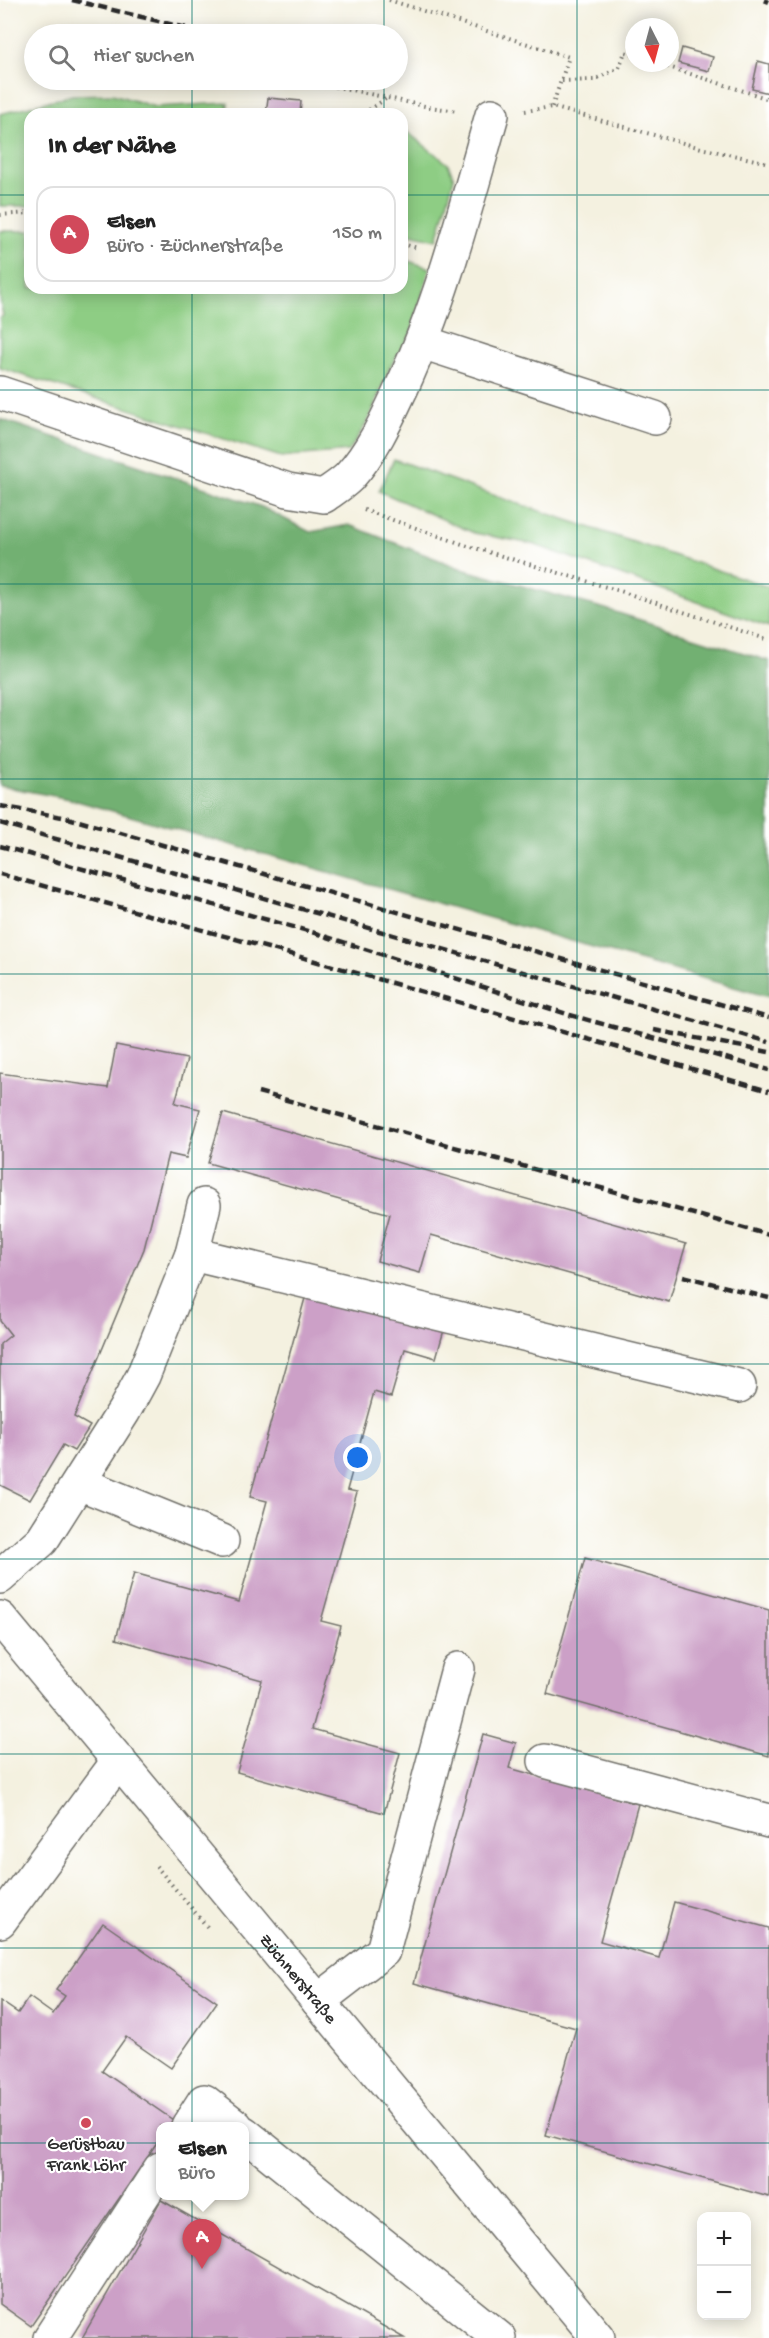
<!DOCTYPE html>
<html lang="de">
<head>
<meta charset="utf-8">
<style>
	body { margin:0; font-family:"Gochi Hand",sans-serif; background:#f6f6f6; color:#222 }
	.controls { position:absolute; right:18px; bottom:18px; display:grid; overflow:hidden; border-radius:12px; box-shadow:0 3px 15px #0003 }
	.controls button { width:54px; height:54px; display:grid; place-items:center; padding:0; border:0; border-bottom:2px solid #e0e0e0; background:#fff; color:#222; font:30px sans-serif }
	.compass { position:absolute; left:625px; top:18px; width:54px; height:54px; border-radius:50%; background:#fff; box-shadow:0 3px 15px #0003; rotate:174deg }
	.you { position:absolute; left:358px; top:1458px; width:21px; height:21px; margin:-15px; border:4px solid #fff; border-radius:50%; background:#1a73e8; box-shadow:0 0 0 9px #1a73e833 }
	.badge { display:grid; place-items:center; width:39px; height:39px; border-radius:50%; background:#d1495b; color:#fff; font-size:20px; font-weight:700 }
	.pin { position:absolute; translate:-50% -50px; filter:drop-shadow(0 2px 3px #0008) }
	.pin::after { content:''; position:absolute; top:32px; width:21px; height:18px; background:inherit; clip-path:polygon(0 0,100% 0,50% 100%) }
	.popup { position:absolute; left:156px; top:2122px; width:93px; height:78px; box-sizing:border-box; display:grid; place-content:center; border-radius:12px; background:#fff; filter:drop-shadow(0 2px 4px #0005); font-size:20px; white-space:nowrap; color:#767676 }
	.popup b { font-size:22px; color:#222 }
	.popup::after { content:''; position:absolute; left:50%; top:100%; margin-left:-12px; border:12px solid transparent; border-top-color:#fff }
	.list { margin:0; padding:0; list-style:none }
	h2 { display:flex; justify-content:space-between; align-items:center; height:78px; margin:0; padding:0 24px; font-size:26px }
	h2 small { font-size:20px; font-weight:400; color:#767676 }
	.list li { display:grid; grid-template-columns:39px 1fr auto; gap:18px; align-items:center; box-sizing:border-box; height:96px; margin:0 12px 12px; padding:0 12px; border:2px solid #e0e0e0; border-radius:18px }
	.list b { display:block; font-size:22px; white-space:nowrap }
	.list p { margin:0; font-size:20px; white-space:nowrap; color:#767676 }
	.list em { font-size:20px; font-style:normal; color:#767676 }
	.icon { flex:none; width:33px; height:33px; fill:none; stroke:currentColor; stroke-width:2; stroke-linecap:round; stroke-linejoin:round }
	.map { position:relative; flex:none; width:769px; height:2338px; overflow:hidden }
	.search { position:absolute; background:#fff; box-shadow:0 3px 15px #0003; left:24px; top:24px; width:384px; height:66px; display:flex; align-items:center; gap:15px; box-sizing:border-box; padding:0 21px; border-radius:33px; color:#767676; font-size:22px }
	.panel { position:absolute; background:#fff; box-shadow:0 3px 15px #0003; left:24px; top:108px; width:384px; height:186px; border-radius:18px }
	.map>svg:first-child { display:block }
	.green { fill:#8ecd84; stroke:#5c7c58; stroke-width:1.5 }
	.forest { fill:#72b072; stroke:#4e6e4e; stroke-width:1.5 }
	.building { fill:#cca0c7 }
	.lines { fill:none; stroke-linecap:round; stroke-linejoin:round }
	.minor-casing { stroke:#71706a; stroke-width:36 }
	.path { stroke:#71706a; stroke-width:4; stroke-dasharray:1.5 4.5; stroke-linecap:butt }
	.minor { stroke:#fff; stroke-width:33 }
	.rail { stroke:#2b2b2b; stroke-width:4.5; stroke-dasharray:9 4.5; stroke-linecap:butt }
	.grid { fill:none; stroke:#0f766e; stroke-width:1.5; stroke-opacity:0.55 }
	.poi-dot { fill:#d1495b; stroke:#fff; stroke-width:2 }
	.labels { text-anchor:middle; stroke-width:4.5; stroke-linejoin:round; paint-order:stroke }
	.street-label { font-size:18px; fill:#2b2b2b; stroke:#fff }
	.poi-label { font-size:18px; fill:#2b2b2b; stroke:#fff }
</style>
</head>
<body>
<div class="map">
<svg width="769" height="2338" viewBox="0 0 769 2338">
	<rect width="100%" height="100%" fill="#fff"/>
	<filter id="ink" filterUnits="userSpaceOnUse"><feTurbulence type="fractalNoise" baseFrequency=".0167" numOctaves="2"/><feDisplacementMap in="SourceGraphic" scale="12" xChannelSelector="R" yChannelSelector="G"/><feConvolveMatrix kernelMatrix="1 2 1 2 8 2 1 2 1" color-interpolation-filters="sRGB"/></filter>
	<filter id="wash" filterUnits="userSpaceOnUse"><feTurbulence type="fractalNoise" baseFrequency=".008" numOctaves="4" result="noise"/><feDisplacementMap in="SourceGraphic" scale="24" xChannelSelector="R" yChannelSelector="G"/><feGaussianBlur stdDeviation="1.35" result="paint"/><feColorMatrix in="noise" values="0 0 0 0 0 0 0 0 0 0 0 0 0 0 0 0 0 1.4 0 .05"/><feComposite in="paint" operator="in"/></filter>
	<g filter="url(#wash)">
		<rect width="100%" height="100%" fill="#f4f1e0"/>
		<path class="green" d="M113,94L155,107L228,103L227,114H30V206H0V114L72,95Z
			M402,130L407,132L448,164L454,178L437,240L402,232Z
			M0,231H30V288H402V259L430,268L411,334L390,367L368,421L349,451L281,457L0,368V318L3,316L0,299Z
			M394,459L504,499L769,587V627L532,544L474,533L379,491Z"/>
		<path class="forest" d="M0,419L262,507L310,532L349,525L465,570L606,609L769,661V997L70,799L0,786Z"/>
		<g id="blocks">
			<path class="building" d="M682,48L713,57L709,71L678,63Z
				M758,61L769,64V93L752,89Z
				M268,98L301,101L300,114H266Z
				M116,1045L187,1059L175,1103L200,1109L186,1158L168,1154L144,1249L74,1417L90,1426L74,1451L63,1445L30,1500L0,1485V1344L11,1335L0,1321V1073L108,1088Z
				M223,1113L686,1244L669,1302L431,1235L420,1273L377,1261L390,1214L208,1163Z
				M307,1291L446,1323L436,1358L405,1349L391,1397L374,1392L347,1490L357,1492L321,1621L341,1626L312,1729L400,1753L384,1813L237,1772L262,1680L116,1639L134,1573L239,1602L267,1501L250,1497Z
				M585,1558L769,1610V1756L547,1694Z
				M483,1734L516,1743L509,1768L638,1804L600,1941L659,1958L674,1902L769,1928V2197L546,2135L576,2028L414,1983Z
				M103,1923L217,2002L171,2068L126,2037L102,2071L173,2120L169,2126H160V2139L31,2326L0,2304V2001L18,2013L29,1997L53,2014L65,1996L56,1990Z
				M161,2200L404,2338H82Z"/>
		</g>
	</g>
	<g filter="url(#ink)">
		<use href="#blocks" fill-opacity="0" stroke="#71706a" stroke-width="1.5"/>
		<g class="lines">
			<defs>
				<g id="minor">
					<path d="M422,342L655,418"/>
					<path d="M0,393L288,490L324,496C332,490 342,484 349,477C373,450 387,419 402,387C442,300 466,206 492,115"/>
					<path d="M192,1254L739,1386"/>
					<path d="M79,1483L222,1541"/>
					<path d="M0,1577L42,1540L124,1411L143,1376L192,1254L204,1205"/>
					<path id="s1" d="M0,1618L598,2338"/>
					<path d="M545,1761L769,1821"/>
					<path d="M0,1921L119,1760"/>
					<path d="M318,2001L383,1951L458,1669"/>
					<path d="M188,2126L204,2101L236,2126"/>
					<path d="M244,2133L499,2338"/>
					<path d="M50,2338L160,2169"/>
				</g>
			</defs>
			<use href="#minor" class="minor-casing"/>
			<path class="path" d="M389,0L569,57L552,107
				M656,63L769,99
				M306,80L429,107L458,111
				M562,81L594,80L619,68L625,52L634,55
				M525,111L552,107L705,149L769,163
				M358,114L367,111L387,98
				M0,215L30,213
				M402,244L418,248
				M364,510L468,546L620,591L769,640
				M156,1866L209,1929"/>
			<use href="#minor" class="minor"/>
			<path class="rail" d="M72,0L211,34
				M764,0L769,2
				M0,806L68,818L769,1018
				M0,823L769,1042
				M0,846L315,933L570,1015L769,1070
				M0,874L308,959L769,1091
				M654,1030L769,1052
				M258,1092L769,1235
				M683,1276L769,1298"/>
		</g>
	</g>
	<path class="grid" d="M192,0V34M384,0V34M577,0V2338M192,80V114M384,80V114M0,195H30M402,195H769M192,288V2338M384,288V2338M0,390H769M0,584H769M0,779H769M0,974H769M0,1169H769M0,1364H769M0,1559H769M0,1754H769M0,1948H769M0,2143H769"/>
	<circle class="poi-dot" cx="86" cy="2123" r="6"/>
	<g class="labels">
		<g class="street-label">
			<text dy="6" stroke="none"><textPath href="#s1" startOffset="468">Züchnerstraße</textPath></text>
		</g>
		<g class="poi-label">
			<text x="86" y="2149">Gerüstbau<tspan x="86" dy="21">Frank Löhr</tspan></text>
		</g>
	</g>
</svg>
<div class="controls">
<button>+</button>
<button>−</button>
</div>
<svg class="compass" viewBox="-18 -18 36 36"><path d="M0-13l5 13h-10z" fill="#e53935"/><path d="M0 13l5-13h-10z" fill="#767676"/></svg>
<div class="you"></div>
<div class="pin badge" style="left:202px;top:2269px">A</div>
<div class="popup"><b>Elsen</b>Büro</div>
<div class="search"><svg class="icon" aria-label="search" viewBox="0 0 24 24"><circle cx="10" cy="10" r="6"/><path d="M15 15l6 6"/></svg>Hier suchen</div>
<section class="panel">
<h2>In der Nähe<small></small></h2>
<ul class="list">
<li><span class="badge">A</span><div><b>Elsen</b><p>Büro · Züchnerstraße</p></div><em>150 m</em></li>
</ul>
</section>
</div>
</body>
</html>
